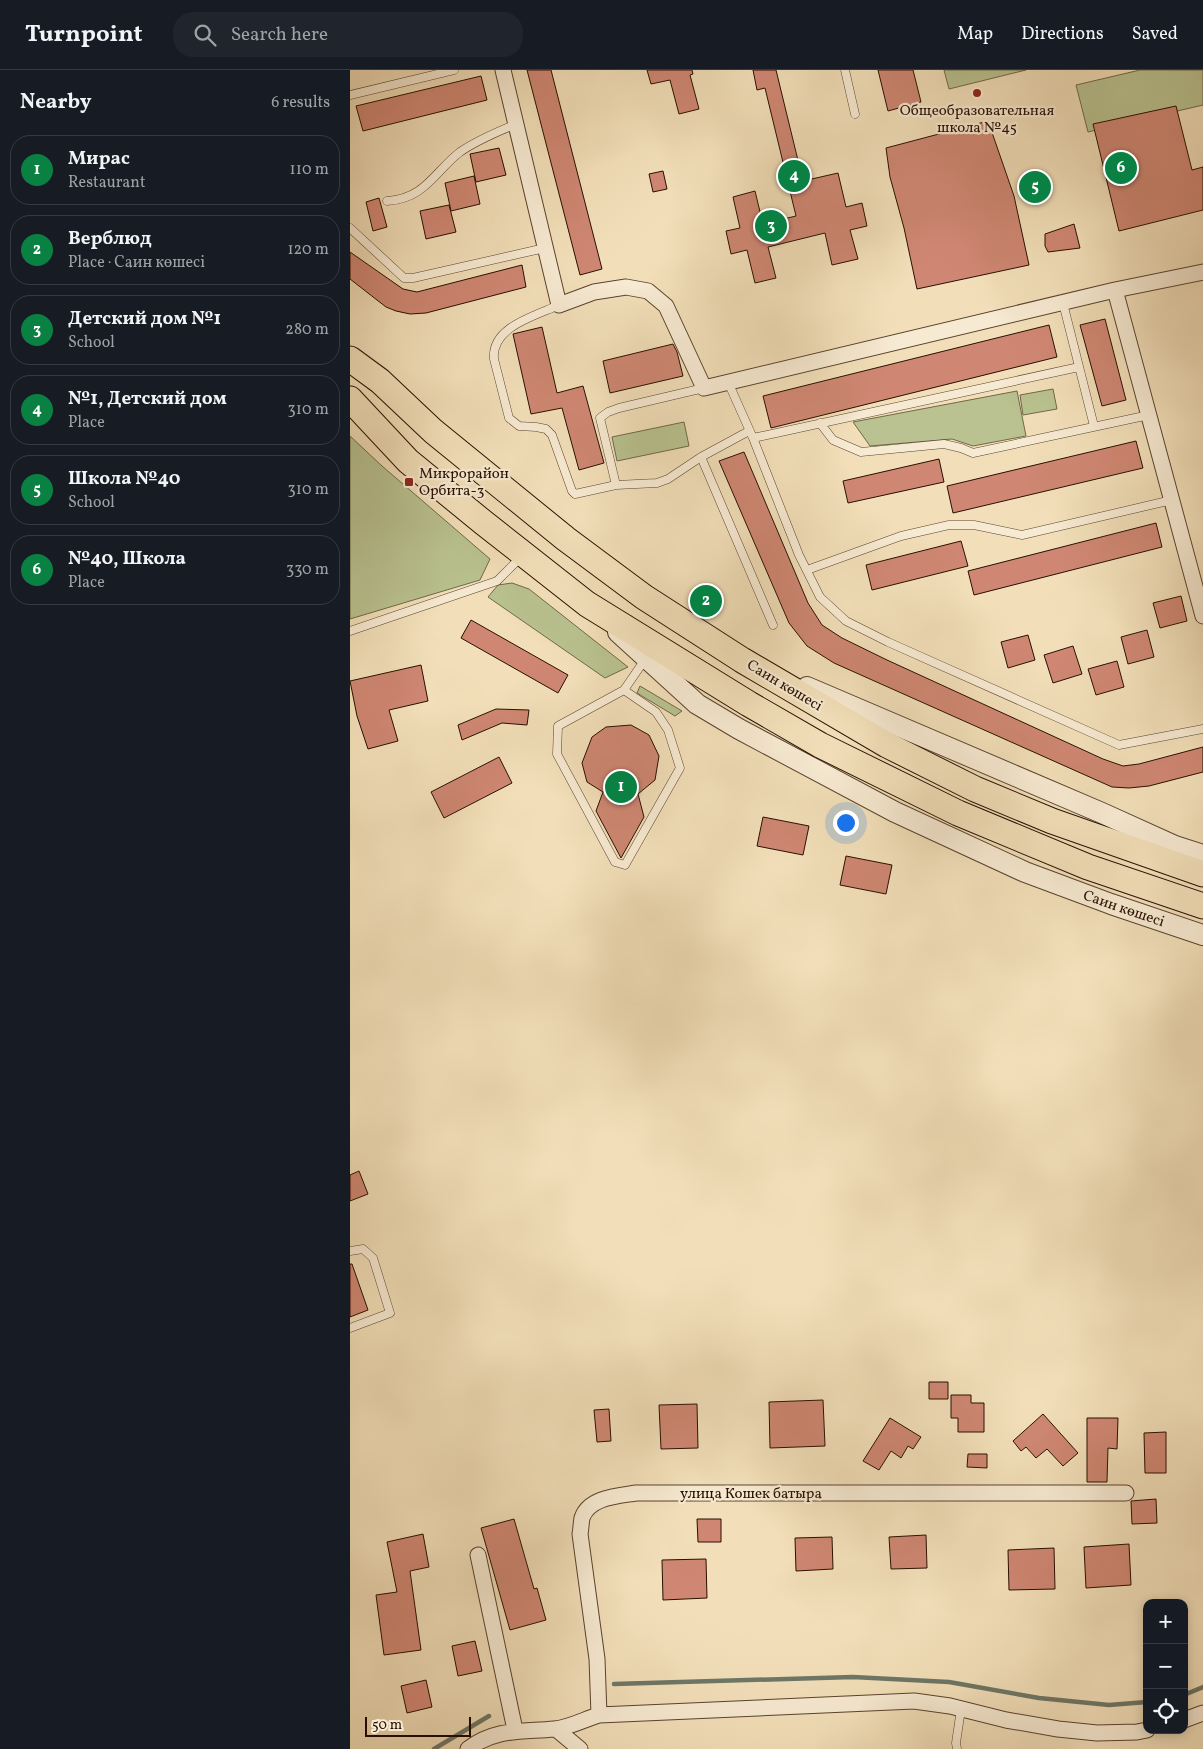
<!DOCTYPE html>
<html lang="en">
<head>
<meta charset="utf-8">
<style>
	body { margin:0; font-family:Vollkorn,serif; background:#20242c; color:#f1f3f6 }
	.controls { position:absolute; right:15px; bottom:15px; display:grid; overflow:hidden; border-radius:10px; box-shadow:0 2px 12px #0003 }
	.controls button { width:45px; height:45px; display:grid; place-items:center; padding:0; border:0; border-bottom:1px solid #363941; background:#171b24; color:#f1f3f6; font:25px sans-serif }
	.scale { position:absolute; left:15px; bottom:12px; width:106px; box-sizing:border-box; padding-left:5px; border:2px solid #280f00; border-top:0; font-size:14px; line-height:18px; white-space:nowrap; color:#280f00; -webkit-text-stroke:4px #f7ead2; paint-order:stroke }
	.you { position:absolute; left:495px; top:752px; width:18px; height:18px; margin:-12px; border:4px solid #fff; border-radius:50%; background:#1a73e8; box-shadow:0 0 0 8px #1a73e833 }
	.badge { display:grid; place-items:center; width:32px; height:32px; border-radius:50%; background:#0b8043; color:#fff; font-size:16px; font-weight:700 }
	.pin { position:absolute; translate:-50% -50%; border:2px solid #fff; box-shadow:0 1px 5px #0006 }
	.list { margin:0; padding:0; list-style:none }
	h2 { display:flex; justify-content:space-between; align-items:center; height:65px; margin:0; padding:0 20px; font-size:21px }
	h2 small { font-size:16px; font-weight:400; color:#9ea1a6 }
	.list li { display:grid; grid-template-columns:32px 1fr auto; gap:15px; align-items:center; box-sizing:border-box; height:70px; margin:0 10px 10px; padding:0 10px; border:1px solid #363941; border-radius:20px }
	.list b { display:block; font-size:19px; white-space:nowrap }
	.list p { margin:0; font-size:16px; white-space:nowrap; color:#9ea1a6 }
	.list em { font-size:16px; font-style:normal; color:#9ea1a6 }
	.icon { flex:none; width:28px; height:28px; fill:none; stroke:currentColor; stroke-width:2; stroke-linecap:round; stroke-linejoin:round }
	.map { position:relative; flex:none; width:853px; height:1679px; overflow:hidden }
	header { display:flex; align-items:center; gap:30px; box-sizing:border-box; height:70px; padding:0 25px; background:#171b24; border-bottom:1px solid #363941 }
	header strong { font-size:24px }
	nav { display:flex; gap:28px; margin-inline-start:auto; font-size:18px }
	.search { width:350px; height:45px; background:#20242c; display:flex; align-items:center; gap:12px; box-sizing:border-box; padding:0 18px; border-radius:20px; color:#9ea1a6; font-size:19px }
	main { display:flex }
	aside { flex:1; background:#171b24 }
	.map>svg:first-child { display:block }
	.green { fill:#b9c290; stroke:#706848 }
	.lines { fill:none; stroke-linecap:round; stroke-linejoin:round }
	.stream { stroke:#6e7767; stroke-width:4.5 }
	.building { fill:#cf8773; stroke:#280f00 }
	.service-casing { stroke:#5a432e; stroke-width:9 }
	.minor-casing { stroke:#5a432e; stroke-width:17 }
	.tertiary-casing { stroke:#5a432e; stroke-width:22 }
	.primary-casing { stroke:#280f00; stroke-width:27 }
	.service { stroke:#f7ead2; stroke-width:8 }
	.minor { stroke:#f7ead2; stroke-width:15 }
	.tertiary { stroke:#f7ead2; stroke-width:20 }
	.primary { stroke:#f2dfb9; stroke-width:25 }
	.poi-dot { fill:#8f2418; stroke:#f7ead2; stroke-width:2 }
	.labels { text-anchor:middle; stroke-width:4.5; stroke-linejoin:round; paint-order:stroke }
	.poi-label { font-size:15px; fill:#280f00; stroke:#f7ead2 }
	.street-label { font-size:15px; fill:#280f00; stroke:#f7ead2 }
</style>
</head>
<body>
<header>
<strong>Turnpoint</strong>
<div class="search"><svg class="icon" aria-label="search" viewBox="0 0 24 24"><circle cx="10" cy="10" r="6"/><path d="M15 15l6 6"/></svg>Search here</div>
<nav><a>Map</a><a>Directions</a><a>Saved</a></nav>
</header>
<main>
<aside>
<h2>Nearby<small>6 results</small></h2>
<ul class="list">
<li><span class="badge">1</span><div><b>Мирас</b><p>Restaurant</p></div><em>110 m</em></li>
<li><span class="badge">2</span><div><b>Верблюд</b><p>Place · Саин көшесі</p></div><em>120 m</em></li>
<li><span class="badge">3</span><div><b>Детский дом №1</b><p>School</p></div><em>280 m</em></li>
<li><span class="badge">4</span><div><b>№1, Детский дом</b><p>Place</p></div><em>310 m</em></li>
<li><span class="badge">5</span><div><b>Школа №40</b><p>School</p></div><em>310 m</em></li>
<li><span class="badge">6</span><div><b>№40, Школа</b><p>Place</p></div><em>330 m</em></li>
</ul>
</aside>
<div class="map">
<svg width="853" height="1679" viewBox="0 0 853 1679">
	<rect width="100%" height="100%" fill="#f2dfb9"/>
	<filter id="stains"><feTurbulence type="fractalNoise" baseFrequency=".004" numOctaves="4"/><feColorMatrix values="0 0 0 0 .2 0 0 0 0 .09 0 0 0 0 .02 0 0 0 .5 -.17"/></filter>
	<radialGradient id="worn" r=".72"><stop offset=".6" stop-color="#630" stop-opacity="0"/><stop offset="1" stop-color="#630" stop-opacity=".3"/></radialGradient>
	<path class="green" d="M594,0H676L599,19Z
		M790,0H853V35L738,62L726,15Z
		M703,319L707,339L673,345L670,325Z
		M667,321L676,366L623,376L602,369L520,376L503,352Z
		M334,352L339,376L267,391L262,367Z
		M0,366L32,396L140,489L130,510L0,549Z
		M162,513L179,519L278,597L255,608L138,527L148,515Z
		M290,616L332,641L325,646L287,623Z"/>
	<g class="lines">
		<path class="stream" d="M264,1614L503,1607L599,1612L689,1628L759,1635L797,1632
			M834,1625L853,1617
			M84,1679L139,1646"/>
	</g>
	<path class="building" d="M177,0H201L252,199L230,205Z
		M297,0H342L343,4L340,5L349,39L329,44L320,10L301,14Z
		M403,0H426L453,111L488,103L496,137L512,133L517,156L500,160L508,189L482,195L475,163L418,177L426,208L405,213L397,180L381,184L376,161L390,158L383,127L405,121L413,154L446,146L415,18L407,20Z
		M528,0H563L571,32L538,41Z
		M131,6L137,30L13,61L6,36Z
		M826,36L842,100L853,97V140L769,161L743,54Z
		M638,51L664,126L679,195L567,219L554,158L540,107L536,78Z
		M149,78L156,105L126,112L120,84Z
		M313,101L317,119L303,122L299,104Z
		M124,106L130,134L101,141L95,113Z
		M29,128L37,157L23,161L16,132Z
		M99,135L106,162L76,169L70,141Z
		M724,154L730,178L698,182L695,176V164Z
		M0,182L53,219L67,222L172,195L176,217L76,243L60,244L46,241L36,237L0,209Z
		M755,249L776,330L752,336L730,255Z
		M699,255L707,287L421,358L413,326Z
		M192,257L207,323L233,316L254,393L229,400L212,338L181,344L163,264Z
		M323,274L327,282L333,306L260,323L253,291Z
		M786,371L793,398L603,443L597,416Z
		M394,382L458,533L472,555L492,568L537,590L753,689L773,696L789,694L853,677V702L799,716L779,718L762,717L484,593L457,576L439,553L369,391Z
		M589,389L594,412L498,433L493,411Z
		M806,453L812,477L624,525L618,501Z
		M611,471L618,496L522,520L516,495Z
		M831,526L837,551L810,558L803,533Z
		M121,550L218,605L208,623L111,568Z
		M797,560L804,587L778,594L771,567Z
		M678,565L685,590L658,598L651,572Z
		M723,576L732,604L703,613L694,585Z
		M767,591L774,617L746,625L738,599Z
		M71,595L78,631L39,640L48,671L18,679L7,646L0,611Z
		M146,639L179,640L177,655L152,653L112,670L108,655Z
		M281,655L299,665L309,686L305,710L288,724L294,747L271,788L246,741L253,722L237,712L232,693L242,667L256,657Z
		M149,687L162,713L94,748L81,722Z
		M413,747L459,756L453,785L407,776Z
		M496,786L542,795L536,824L490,815Z
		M9,1101L18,1124L0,1131V1105Z
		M0,1194H2L18,1240L0,1247Z
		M579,1312H598V1329H579Z
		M601,1325H621V1333H634V1362H608V1348H601Z
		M473,1330L475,1376L420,1378L419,1332Z
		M347,1334L348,1378L311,1379L309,1335Z
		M259,1339L261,1371L247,1372L244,1340Z
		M693,1344L728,1383L713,1396L697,1379L686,1388L676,1377L671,1381L663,1371Z
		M540,1348L571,1367L563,1379L558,1376L551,1388L541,1381L529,1400L513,1391Z
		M737,1348H768L767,1379L758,1378L757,1412H737Z
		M816,1362V1403H795L794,1363Z
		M618,1384H637V1398L617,1397Z
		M806,1429L807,1453L782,1454L781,1431Z
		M164,1449L184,1519L187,1518L196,1550L160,1560L131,1458Z
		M347,1449H371V1472H348Z
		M73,1464L79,1497L60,1501L71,1580L34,1585L26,1525L47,1522L37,1472Z
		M576,1465L577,1498L541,1499L539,1467Z
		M482,1467L483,1499L446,1501L445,1468Z
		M779,1474L781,1515L736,1518L734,1477Z
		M704,1478L705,1519L659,1520L658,1480Z
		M356,1489L357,1528L313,1530L312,1490Z
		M125,1571L132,1601L108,1606L102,1576Z
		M76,1610L82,1637L57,1643L51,1616Z"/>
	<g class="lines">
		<defs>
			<path id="service" d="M495,0L505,44
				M0,25L104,0
				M37,131C75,129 85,101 110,82C127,70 147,62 166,54
				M0,158L54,208H63L195,178
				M713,233L744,356
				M209,235C185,246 141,257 144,289L159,348L169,356L186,357L196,359L202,365L222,421L225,424L266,415L307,413L318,409L351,387L399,361
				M378,312L403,368L449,485L470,527L496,551L538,572L769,675L853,659
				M470,353L483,370L511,382L594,374L611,378L623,383L799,345
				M403,368L729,297
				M351,387L423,555
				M266,415L250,348L258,342L269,338L354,318
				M457,500L551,466L599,455H624L672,465L822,430
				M0,561L147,511L172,486
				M274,620L306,642L318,660L330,698L275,795L265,792L207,684L208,656L274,620L296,588
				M0,1181L13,1179L23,1188L40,1243L0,1258
				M607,1679L606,1673L611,1639"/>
			<path id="minor" d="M153,0L209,235L244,222L276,217L298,221L316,236L354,318L765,220L853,202
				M765,220L853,546
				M128,1485L165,1660
				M249,1645L247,1589L230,1464C231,1459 231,1453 232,1448C239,1427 268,1426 286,1423H776
				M834,1650L853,1643
				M206,1659L230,1679
				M118,1679C145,1658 173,1662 204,1659C219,1658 235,1649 249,1645L564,1631L600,1636L656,1650L708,1659L747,1663L787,1662L797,1660"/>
			<path id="tertiary" d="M268,562L347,634L389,659L545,742L675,802L761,834L853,865
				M457,617L752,743L825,776L853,785"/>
			<path id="primary" d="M0,289L30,311L83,361L216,469L294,527L392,590L537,675L625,719L702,751L853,804
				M0,329L58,391L134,453L237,534L399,634L470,675L608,743L738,797L853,836"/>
		</defs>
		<use href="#service" class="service-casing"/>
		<use href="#minor" class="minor-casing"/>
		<use href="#tertiary" class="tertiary-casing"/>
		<use href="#primary" class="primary-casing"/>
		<use href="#service" class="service"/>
		<use href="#minor" class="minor"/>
		<use href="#tertiary" class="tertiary"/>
		<use href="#primary" class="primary"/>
	</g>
	<g class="poi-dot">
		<circle cx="627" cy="23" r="5"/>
		<rect x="54" y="407" width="10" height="10" rx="2.5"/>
	</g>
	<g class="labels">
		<g class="poi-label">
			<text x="627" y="45">Общеобразовательная<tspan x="627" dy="17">школа №45</tspan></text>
			<text x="69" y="408" text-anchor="start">Микрорайон<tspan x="69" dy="17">Орбита-3</tspan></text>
		</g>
		<g class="street-label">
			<text transform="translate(435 615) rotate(31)" y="5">Саин көшесі</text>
			<text transform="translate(774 838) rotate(19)" y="5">Саин көшесі</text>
			<text x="401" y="1428">улица Кошек батыра</text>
		</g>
	</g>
	<rect width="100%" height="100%" filter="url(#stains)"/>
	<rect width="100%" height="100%" fill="url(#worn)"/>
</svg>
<div class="controls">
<button>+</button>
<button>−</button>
<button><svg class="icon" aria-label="locate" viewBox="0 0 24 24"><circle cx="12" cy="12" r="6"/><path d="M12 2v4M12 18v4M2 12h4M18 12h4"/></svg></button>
</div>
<div class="scale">50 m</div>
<div class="you"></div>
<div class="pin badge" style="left:271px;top:717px">1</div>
<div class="pin badge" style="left:356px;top:531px">2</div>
<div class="pin badge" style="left:421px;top:156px">3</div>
<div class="pin badge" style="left:444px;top:106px">4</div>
<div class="pin badge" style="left:685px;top:117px">5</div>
<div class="pin badge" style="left:771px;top:98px">6</div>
</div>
</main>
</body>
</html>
